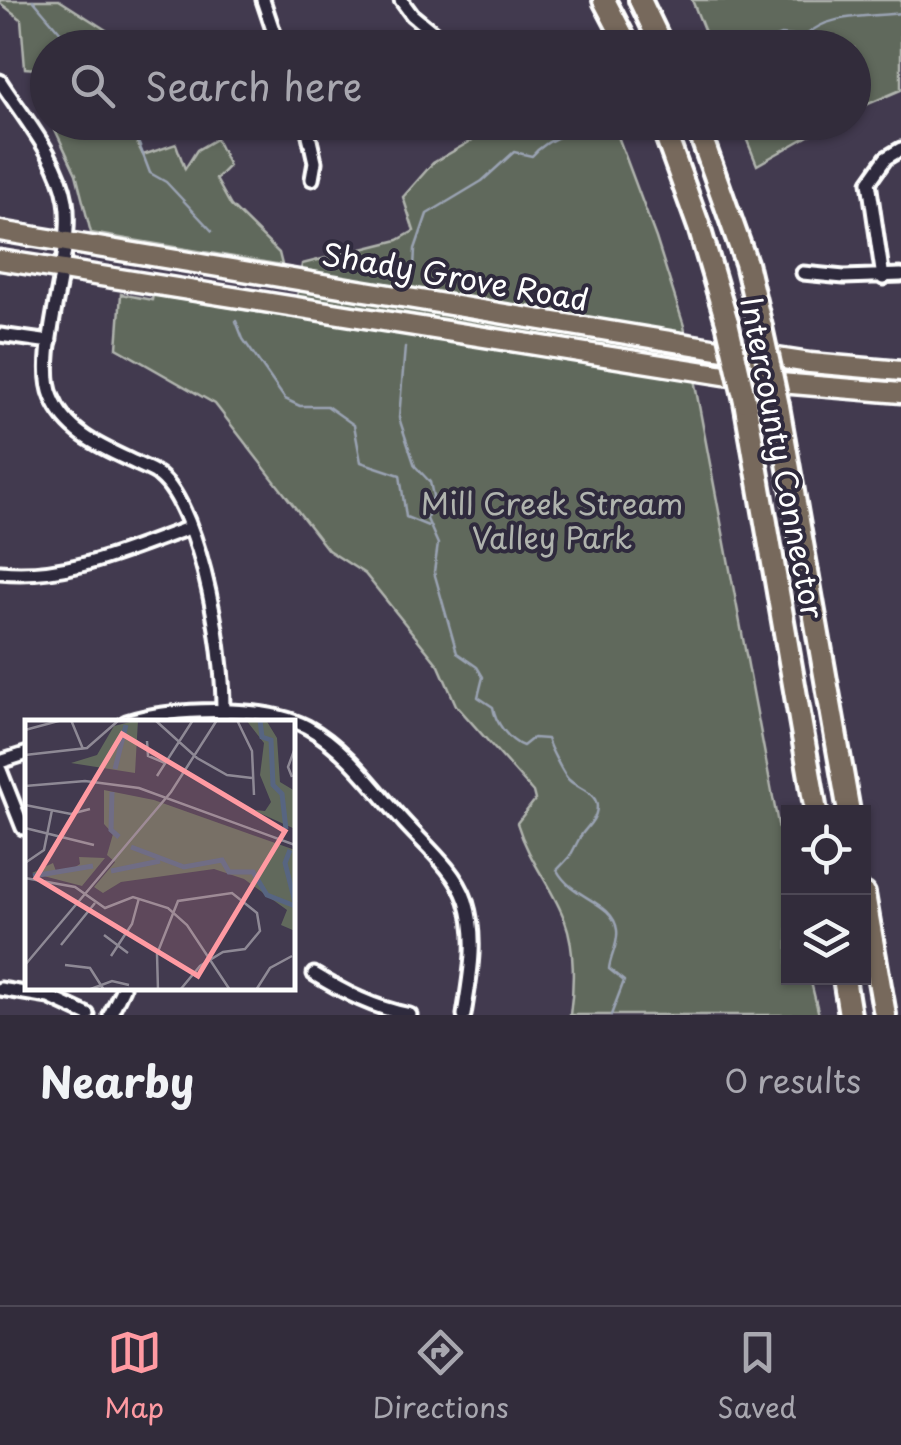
<!DOCTYPE html>
<html lang="en">
<head>
<meta charset="utf-8">
<style>
	body { margin:0; font-family:"Playpen Sans",sans-serif; background:#3d3846; color:#f1f3f6 }
	.controls { position:absolute; right:30px; bottom:30px; display:grid; overflow:hidden; border-radius:0px; box-shadow:0 2px 8px #0004 }
	.controls button { width:90px; height:90px; display:grid; place-items:center; padding:0; border:0; border-bottom:2px solid #4d4855; background:#322c3b; color:#f1f3f6; font:50px sans-serif }
	.list { margin:0; padding:0; list-style:none }
	h2 { display:flex; justify-content:space-between; align-items:center; height:130px; margin:0; padding:0 40px; font-size:42px }
	h2 small { font-size:32px; font-weight:400; color:#a8a7af }
	.icon { flex:none; width:55px; height:55px; fill:none; stroke:currentColor; stroke-width:2; stroke-linecap:round; stroke-linejoin:round }
	.map { position:relative; flex:none; width:901px; height:1015px; overflow:hidden }
	.search { position:absolute; background:#322c3b; box-shadow:0 2px 8px #0004; left:30px; right:30px; top:30px; height:110px; display:flex; align-items:center; gap:25px; box-sizing:border-box; padding:0 35px; border-radius:55px; color:#a8a7af; font-size:38px }
	.sheet { height:290px; background:#322c3b }
	nav { display:flex; justify-content:space-around; align-items:center; box-sizing:border-box; height:140px; border-top:2px solid #4d4855; background:#322c3b; font-size:28px; color:#a8a7af }
	nav a { display:grid; justify-items:center; gap:5px }
	nav .on { color:#ff9aa2 }
	.map>svg:first-child { display:block }
	.green { fill:#61695c; stroke:#b0b4ae; stroke-width:2.5 }
	.lines { fill:none; stroke-linecap:round; stroke-linejoin:round }
	.stream { stroke:#9aa3b3; stroke-width:2.5 }
	.minor-casing { stroke:#fff; stroke-width:19 }
	.primary-casing { stroke:#fff; stroke-width:25 }
	.motorway-casing { stroke:#fff; stroke-width:28 }
	.minor { stroke:#2f2a3d; stroke-width:11 }
	.primary { stroke:#77695c; stroke-width:18 }
	.motorway { stroke:#77695c; stroke-width:20 }
	.motorway-bridge-casing { stroke:#fff; stroke-width:28; stroke-linecap:butt }
	.motorway-bridge { stroke:#77695c; stroke-width:20 }
	.labels { text-anchor:middle; stroke-width:8; stroke-linejoin:round; paint-order:stroke }
	.street-label { font-size:30px; fill:#fff; stroke:#2f2a3d }
	.park-label { font-size:30px; fill:#b0b4ae; stroke:#2f2a3d }
	.inset-river { fill:none; stroke:#576581; stroke-width:5 }
	.inset-road { fill:none; stroke:#8e8995; stroke-width:2.5 }
	.view { fill:#ff9aa2; fill-opacity:0.15; stroke:#ff9aa2; stroke-width:5 }
	.inset-edge { fill:none; stroke:#fff; stroke-width:5 }
</style>
</head>
<body>
<div class="map">
<svg width="901" height="1015" viewBox="0 0 901 1015">
	<rect width="100%" height="100%" fill="#423a4f"/>
	<filter id="ink" filterUnits="userSpaceOnUse"><feTurbulence type="fractalNoise" baseFrequency=".01" numOctaves="2"/><feDisplacementMap in="SourceGraphic" scale="20" xChannelSelector="R" yChannelSelector="G"/><feConvolveMatrix kernelMatrix="1 2 1 2 8 2 1 2 1" color-interpolation-filters="sRGB"/></filter>
	<g filter="url(#ink)">
		<path class="green" d="M0,0H59L117,37L108,47L48,48L47,70L25,68L21,19L0,3Z
			M692,0H901V90L854,110V48L711,47Z
			M52,123H104L107,126H122L133,135L143,155L176,144L185,169L197,150L216,139L229,166L216,179L231,206L279,253L282,265L91,233L76,174Z
			M502,123H613L656,238L684,326L788,877V978H810L819,1015H570C574,988 575,947 565,921C552,886 529,862 517,823L535,800L533,792L456,705L439,666L365,574L328,550L215,404L117,348L121,294L152,300L153,295L294,318L302,264L398,240L414,231L403,197L433,163Z
			M740,123H831L757,165Z"/>
		<g class="lines">
			<path class="stream" d="M33,0L62,34L66,48
				M747,48L781,35L804,37C828,13 869,17 901,13
				M100,122L128,130L139,144L150,173L166,182L212,231
				M414,268L415,249L427,214L482,181L514,152L532,156C547,138 566,137 584,122
				M236,321L243,339L285,399L300,406H327L354,425L361,462L400,475L406,517L428,526
				M405,347L399,418L415,466L430,482L433,496L427,519L438,544L434,572L457,653L477,667L483,677L478,697L493,707C495,722 509,741 523,746L533,738L547,739C549,746 564,776 569,780C578,789 602,793 596,813C594,823 583,830 579,839C568,860 573,853 557,870C572,899 613,901 617,930C619,944 610,956 609,969L624,981L611,1015"/>
			<defs>
				<path id="minor" d="M263,0L279,48
					M401,0L412,15L452,48
					M0,81C23,117 59,158 66,201C75,256 34,355 52,397C67,435 106,449 140,465C146,468 155,471 160,476C202,510 228,669 222,722
					M306,122L315,162L312,179
					M803,273L844,277L901,275
					M883,278L869,182L886,158L901,149
					M0,335L50,342
					M0,572C67,579 127,550 189,528
					M126,722C173,708 263,704 307,727C346,748 376,791 405,823C426,846 456,871 466,901C478,939 470,977 464,1015
					M0,762L28,753
					M0,770L23,828
					M314,974C345,993 374,1008 410,1015
					M0,989L49,997L88,1015
					M110,1015L123,988"/>
				<path id="primary" d="M0,231L718,349L810,363L901,371
					M0,260L768,382L901,393"/>
				<path id="motorway" d="M604,0L629,48
					M640,0L663,48
					M661,122L699,227L727,322
					M696,122L746,263L761,327
					M745,401L816,812
					M778,406L849,812
					M864,894L885,1015
					M844,978L850,1015"/>
			</defs>
			<use href="#minor" class="minor-casing"/>
			<use href="#primary" class="primary-casing"/>
			<use href="#motorway" class="motorway-casing"/>
			<use href="#minor" class="minor"/>
			<use href="#primary" class="primary"/>
			<use href="#motorway" class="motorway"/>
			<defs>
				<path id="motorway-bridge" d="M727,322L745,401
					M761,327L778,406"/>
			</defs>
			<use href="#motorway-bridge" class="motorway-bridge-casing"/>
			<use href="#motorway-bridge" class="motorway-bridge"/>
		</g>
	</g>
	<g class="labels">
		<g class="street-label">
			<text transform="translate(455 278) rotate(10)" y="10">Shady Grove Road</text>
			<text transform="translate(781 458) rotate(79)" y="10">Intercounty Connector</text>
		</g>
		<g class="park-label">
			<text x="552" y="515">Mill Creek Stream<tspan x="552" dy="34">Valley Park</tspan></text>
		</g>
	</g>
	<g transform="translate(25 720)">
		<rect width="270" height="270" fill="#423a4f"/>
		<path d="M113,0L110,53L46,43L72,35L89,6ZM221,0H241L252,18L255,62L270,71V109L228,90L240,91L246,82L235,55L239,23ZM79,70L129,80L270,130V211L256,205L262,190L219,159L189,149L96,162L78,173L69,167L90,142L82,135L88,114L79,104ZM54,137L80,138L57,166L7,153L28,143L31,151L41,153L55,144Z" fill="#61695c"/>
		<path class="inset-river" d="M235,0L237,17L246,20L248,65L257,74L261,109M90,49L101,5M87,72L86,110L94,117M106,127L159,147L197,140L204,152H228L242,175L270,186M265,130L260,143L270,182M86,151L135,141M8,156L68,146"/>
		<path class="inset-road" d="M46,0L58,29M130,0L172,38L202,55L227,58M212,0L227,31L229,75M0,10L37,0M122,21L123,36L140,43M0,35L62,28L94,0M132,56L168,0M267,57L263,47L270,28M0,66L60,61L114,68L270,125M0,85L46,94L65,89M0,108L69,125M0,143L19,130L27,90M0,158L50,167L80,188L108,177L143,188L162,205L205,270M79,215L103,233M36,225L70,183M86,236L107,204L114,178M0,245L146,72L192,0M40,245L65,248L79,270M63,270L87,261L104,265M133,270L132,234L153,181L207,173L232,193L235,211L220,229L198,232L175,246L155,270M231,270L245,248L267,236"/>
		<path class="view" d="M97,14L260,111L173,256L11,158Z"/>
		<rect width="270" height="270" class="inset-edge"/>
	</g>
</svg>
<div class="controls">
<button><svg class="icon" aria-label="locate" viewBox="0 0 24 24"><circle cx="12" cy="12" r="6"/><path d="M12 2v4M12 18v4M2 12h4M18 12h4"/></svg></button>
<button><svg class="icon" aria-label="layers" viewBox="0 0 24 24"><path d="M12 4l9 5-9 5-9-5zM3 14l9 5 9-5"/></svg></button>
</div>
<div class="search"><svg class="icon" aria-label="search" viewBox="0 0 24 24"><circle cx="10" cy="10" r="6"/><path d="M15 15l6 6"/></svg>Search here</div>
</div>
<section class="sheet">
<h2>Nearby<small>0 results</small></h2>
<ul class="list">
</ul>
</section>
<nav>
<a class="on"><svg class="icon" aria-label="map" viewBox="0 0 24 24"><path d="M3 6l6-2 6 2 6-2v14l-6 2-6-2-6 2zM9 4v14M15 6v14"/></svg>Map</a>
<a><svg class="icon" aria-label="directions" viewBox="0 0 24 24"><path d="M12 3l9 9-9 9-9-9zM9 14v-3h6M13 9l2 2-2 2"/></svg>Directions</a>
<a><svg class="icon" aria-label="saved" viewBox="0 0 24 24"><path d="M7 4h10v16l-5-4-5 4z"/></svg>Saved</a>
</nav>
</body>
</html>
